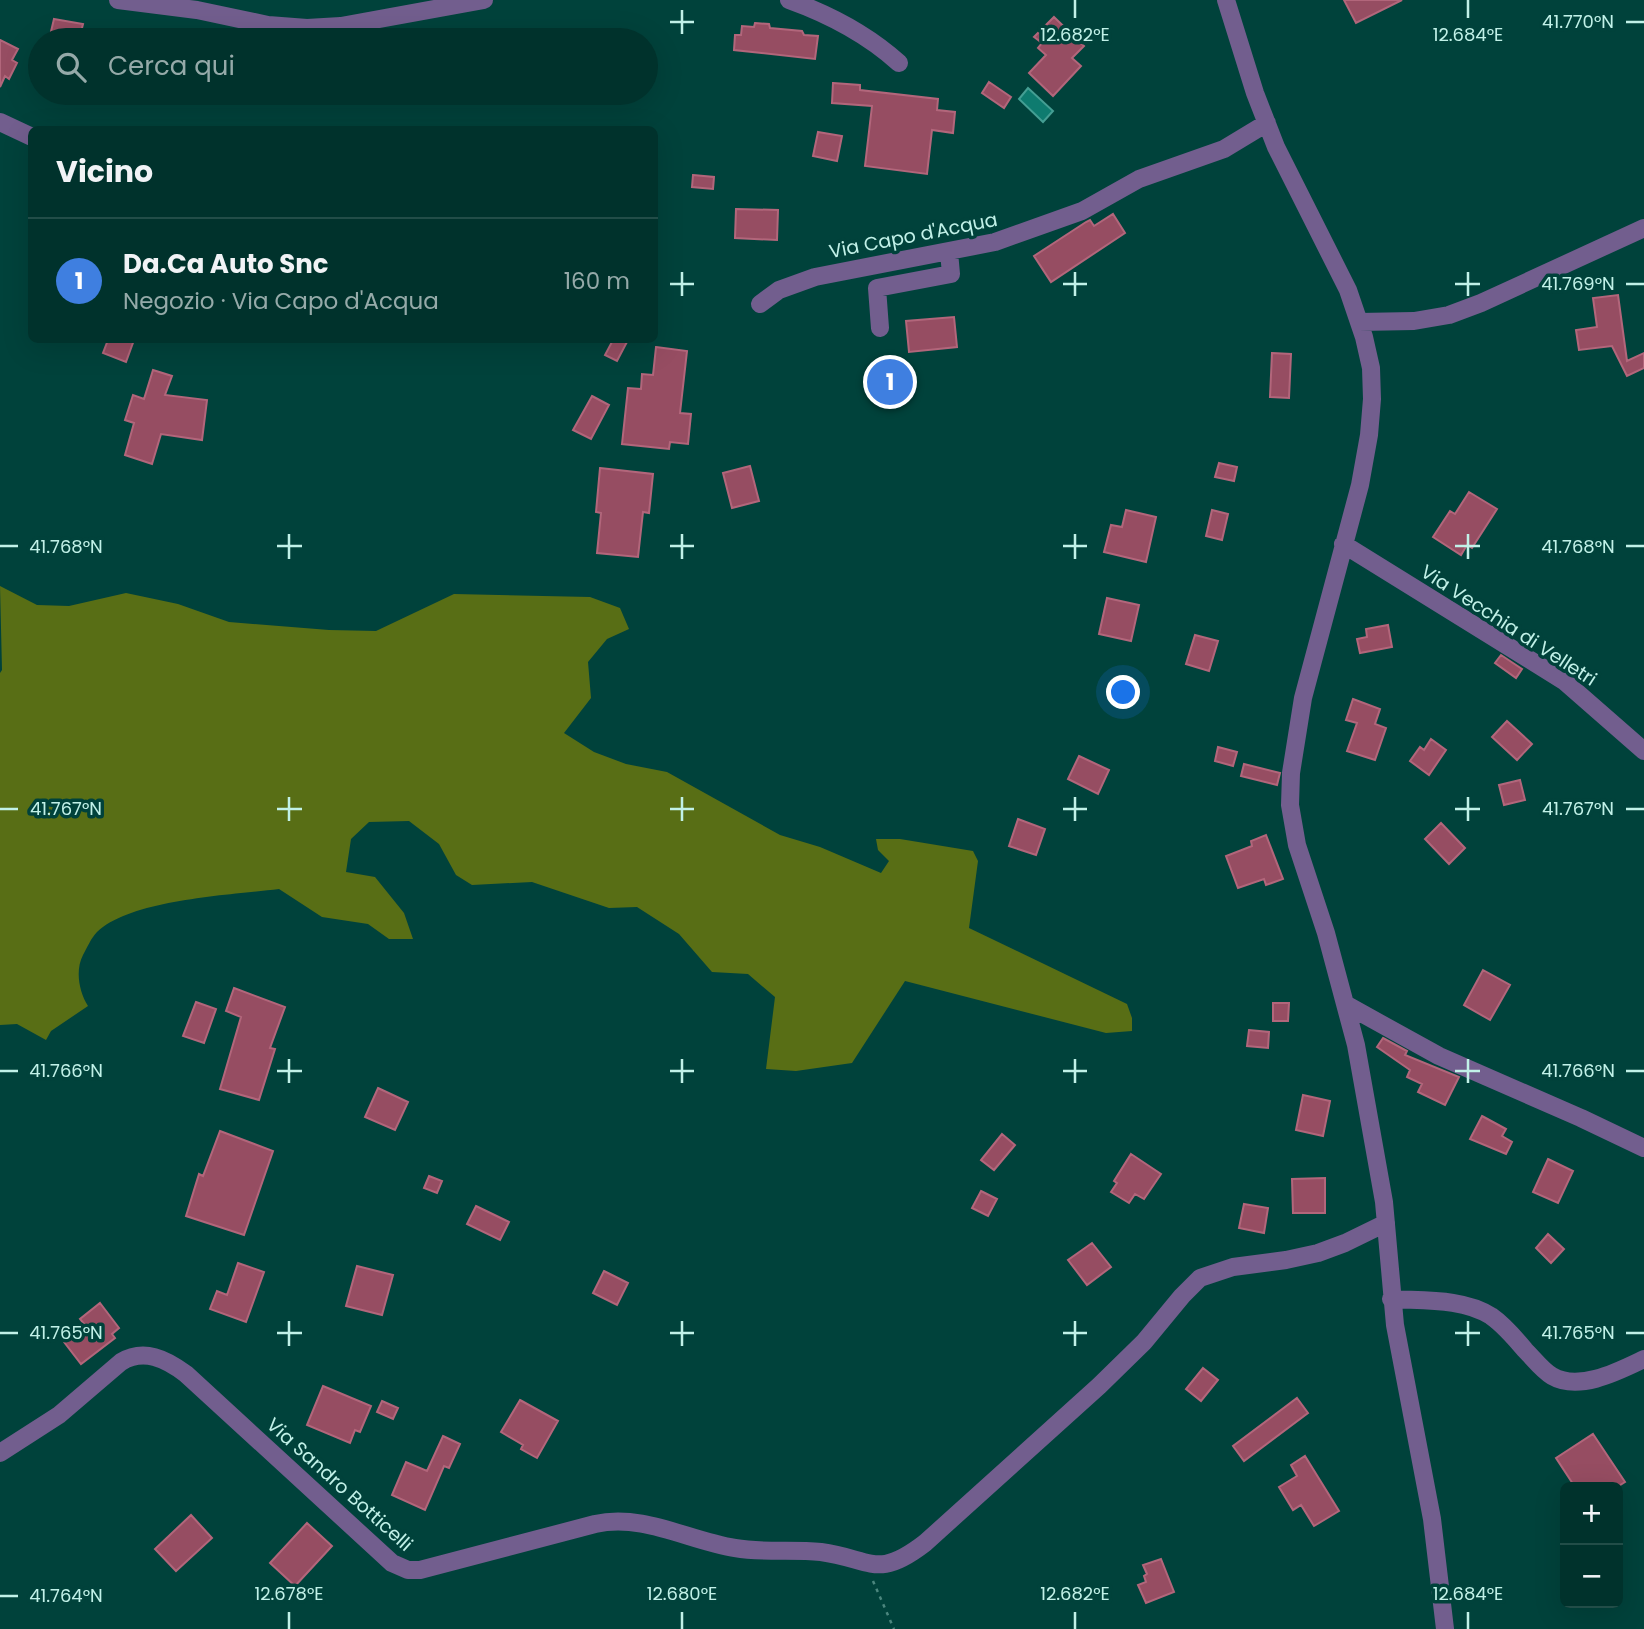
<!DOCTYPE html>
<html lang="it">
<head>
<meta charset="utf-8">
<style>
	body { margin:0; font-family:Poppins,sans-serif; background:#0e3e38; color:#f1f3f6 }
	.controls { position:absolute; right:21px; bottom:21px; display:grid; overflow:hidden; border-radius:10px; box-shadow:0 7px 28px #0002 }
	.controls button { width:63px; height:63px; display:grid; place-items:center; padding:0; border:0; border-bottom:2px solid #224d48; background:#00322c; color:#f1f3f6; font:35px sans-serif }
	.you { position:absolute; left:1124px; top:693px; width:24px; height:24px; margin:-18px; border:5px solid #fff; border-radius:50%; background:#1a73e8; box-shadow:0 0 0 10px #1a73e833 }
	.badge { display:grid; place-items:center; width:46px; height:46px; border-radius:50%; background:#8c9099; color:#fff; font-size:23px; font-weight:700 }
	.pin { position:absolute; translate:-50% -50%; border:4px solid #fff; box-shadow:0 2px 7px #0006 }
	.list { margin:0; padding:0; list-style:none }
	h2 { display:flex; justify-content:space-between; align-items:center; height:91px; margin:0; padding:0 28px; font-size:30px }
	h2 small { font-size:23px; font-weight:400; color:#95aaa9 }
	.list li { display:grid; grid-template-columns:46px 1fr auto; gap:21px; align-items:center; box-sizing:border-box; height:126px; padding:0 28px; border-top:2px solid #224d48 }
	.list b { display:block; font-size:26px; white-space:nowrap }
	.list p { margin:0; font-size:23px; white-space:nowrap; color:#95aaa9 }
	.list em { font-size:23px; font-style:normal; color:#95aaa9 }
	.icon { flex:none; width:38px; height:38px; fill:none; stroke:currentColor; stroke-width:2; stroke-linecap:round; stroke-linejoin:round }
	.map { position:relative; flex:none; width:1644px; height:1629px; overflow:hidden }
	.search { position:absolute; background:#00322c; box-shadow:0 7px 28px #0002; left:28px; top:28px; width:630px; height:77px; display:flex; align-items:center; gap:18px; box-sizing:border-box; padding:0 24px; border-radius:38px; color:#95aaa9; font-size:26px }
	.panel { position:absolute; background:#00322c; box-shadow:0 7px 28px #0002; left:28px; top:126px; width:630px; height:217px; border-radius:10px }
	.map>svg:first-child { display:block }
	.forest { fill:#586e15 }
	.water { fill:#0e7b6f; stroke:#449e93; stroke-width:2 }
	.building { fill:#964d62; stroke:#b2667b; stroke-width:2 }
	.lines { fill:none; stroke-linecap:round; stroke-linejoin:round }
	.path { stroke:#4b867e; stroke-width:2.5; stroke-dasharray:3.5 5; stroke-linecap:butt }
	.minor { stroke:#725e8e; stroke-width:18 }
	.ticks { fill:none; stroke:#c1f1e8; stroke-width:2.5 }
	.labels { text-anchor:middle; stroke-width:7; stroke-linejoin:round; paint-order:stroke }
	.street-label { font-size:19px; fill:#c1f1e8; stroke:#00423b }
	.ticks-label { font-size:18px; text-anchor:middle; fill:#c1f1e8; stroke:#00423b; stroke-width:7; stroke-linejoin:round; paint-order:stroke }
</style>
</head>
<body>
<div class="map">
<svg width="1644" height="1629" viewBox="0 0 1644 1629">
	<rect width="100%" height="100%" fill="#00423b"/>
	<path class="forest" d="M0,586L37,605L69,606L126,593L178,604L229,622L329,630L376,631L454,594L590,597L620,608L629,629L607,639L588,662L591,698L564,733L594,752L626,764L667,772L780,835L820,847L881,873L889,861L878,850L876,839H900L973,851L978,861L969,928L1127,1004L1132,1018V1031L1106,1033L905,981L852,1063L796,1071L766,1069L775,997L748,974L712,972L679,934L637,907L609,908L532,882L472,885L456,875L439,844L409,821L369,822L351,839L346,872L375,877L404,913L413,939H389L368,924L322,917L279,889C232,895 132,899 97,932C91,938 87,948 83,955C75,970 79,992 88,1006L51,1031L46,1040L17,1024L0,1025V673L2,670Z"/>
	<path class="water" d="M1028,88L1053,111L1043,122L1019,99Z"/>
	<path class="building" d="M1344,0H1402L1356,23Z
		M1054,17L1084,46L1072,58L1081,66L1053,96L1029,73L1046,55L1038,48L1042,43L1034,37Z
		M54,19L83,24L79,40H49Z
		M755,23L769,24L770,28L802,31L804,35L818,36L815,59L734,50L735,35H741L742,26L754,27Z
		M0,40L18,49L12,60L17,63L9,79L5,76L0,87Z
		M989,82L1011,97L1004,108L982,93Z
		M833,83L860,85V90L938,99L937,110L955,112L953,133L932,130L927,174L865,166L872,106L832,103Z
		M818,132L842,136L837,161L813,156Z
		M693,175L714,177L713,189L692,187Z
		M736,209L778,210L777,240L735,238Z
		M1113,214L1125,233L1051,282L1034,256L1086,222L1090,220L1094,226Z
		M1618,295L1627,361L1644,353V368L1627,376L1612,346L1579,350L1576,330L1597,327L1593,298Z
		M954,317L957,347L909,352L906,321Z
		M108,340H134L126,362L103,353Z
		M613,340H628L617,361L605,355Z
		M656,347L687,351L680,413L691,414L688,444L670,442L669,449L622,444L628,388L641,389L642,374L653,375Z
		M1272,353L1291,354L1289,398L1270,397Z
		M153,370L172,376L165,395L207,400L202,440L161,434L152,464L125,455L134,423L125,420L133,395L144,399Z
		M592,396L609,405L591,439L573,430Z
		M1219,463L1237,467L1234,481L1215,477Z
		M750,466L759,501L732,508L723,473Z
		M600,468L653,474L649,513L643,512L638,557L597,553L601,513L596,512Z
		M1469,492L1497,509L1472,548L1467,545L1461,555L1433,537L1450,511L1455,514Z
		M1126,510L1156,517L1146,562L1104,552L1111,525L1122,527Z
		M1212,510L1228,514L1222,540L1206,536Z
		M1107,598L1139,605L1131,641L1099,634Z
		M1388,625L1392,647L1360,653L1357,639L1367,637L1366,629Z
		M1195,635L1218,641L1209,671L1186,664Z
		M1501,655L1522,669L1516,678L1495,663Z
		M1353,699L1380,709L1375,724L1386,728L1375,760L1347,751L1357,723L1346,720Z
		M1507,721L1532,744L1517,760L1492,737Z
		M1431,739L1446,750L1429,775L1410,761L1420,747L1424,750Z
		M1218,747L1237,752L1233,766L1215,761Z
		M1079,756L1109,770L1098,794L1068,779Z
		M1244,764L1280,773L1277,785L1241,776Z
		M1520,780L1525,800L1504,805L1499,785Z
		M1018,819L1045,829L1036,855L1009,846Z
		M1441,823L1465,848L1449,864L1425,839Z
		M1266,835L1283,879L1266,885L1264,879L1238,888L1226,856L1252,846L1251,841Z
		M1483,970L1510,985L1490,1020L1464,1005Z
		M234,988L285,1007L270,1048L275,1049L259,1100L220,1089L241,1017L226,1011Z
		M196,1002L216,1009L204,1043L183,1036Z
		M1273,1003H1289L1288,1021H1273Z
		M1249,1030L1269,1032L1268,1048L1247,1046Z
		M1383,1038L1407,1051L1405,1055L1459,1077L1445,1105L1418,1092L1422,1084L1407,1077L1410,1070L1377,1047Z
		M378,1088L408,1102L395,1130L365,1117Z
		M1303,1095L1330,1101L1323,1136L1296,1130Z
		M1482,1116L1506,1129L1502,1136L1512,1142L1506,1154L1470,1139Z
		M220,1131L273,1151L244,1235L186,1216L199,1174L203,1176Z
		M1002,1134L1015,1145L994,1170L981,1160Z
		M1131,1154L1161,1174L1144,1199L1135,1194L1129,1203L1111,1192L1117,1183L1114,1181Z
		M1548,1159L1573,1171L1558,1203L1533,1192Z
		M429,1176L442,1181L437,1193L424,1188Z
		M1325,1178V1213H1293L1292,1179Z
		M981,1191L997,1199L988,1216L972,1208Z
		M1244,1204L1268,1208L1264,1233L1239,1228Z
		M476,1206L509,1222L500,1240L467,1224Z
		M1548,1234L1564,1249L1551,1263L1536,1248Z
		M1092,1243L1111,1267L1087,1285L1068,1260Z
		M238,1263L264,1272L246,1322L210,1309L217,1291L227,1295Z
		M357,1266L393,1275L382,1315L346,1306Z
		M604,1271L628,1283L617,1305L593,1293Z
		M100,1303L119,1328L112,1334L115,1338L81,1364L64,1342L85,1325L80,1319Z
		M1203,1368L1218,1380L1201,1401L1186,1389Z
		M323,1386L371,1406L360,1432L355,1430L350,1443L307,1425Z
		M1297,1398L1308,1413L1244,1461L1233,1446Z
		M520,1400L558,1421L537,1458L521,1449L523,1445L501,1432Z
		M382,1401L398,1408L393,1419L377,1412Z
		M1593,1434L1625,1482L1617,1487H1575L1556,1458Z
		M443,1436L460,1444L449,1468L444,1466L425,1510L392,1495L406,1462L427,1471Z
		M1305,1456L1339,1511L1314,1526L1301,1505L1293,1510L1279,1487L1297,1476L1291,1465Z
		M191,1515L212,1538L176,1571L155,1549Z
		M307,1523L332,1546L295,1586L270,1563Z
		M1161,1559L1174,1592L1146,1603L1138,1585L1146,1582L1144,1576L1147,1574L1143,1565Z"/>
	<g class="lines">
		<path class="path" d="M873,1581L894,1629"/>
		<path class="minor" d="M118,0L197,10L268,25L307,28L341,26L484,0
			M789,0C828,14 868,35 899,63
			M1226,0L1255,93L1276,147L1348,290L1364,337L1371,368L1372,399L1369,435L1360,485L1303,698L1291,773L1290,805L1297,845L1326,933L1356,1045L1384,1202L1395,1325L1432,1519L1445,1629
			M0,122L32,137
			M760,304L779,290L815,277L995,242L1082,211L1139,179L1224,149L1267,123
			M1359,322L1414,321L1449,315L1481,303L1644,228
			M880,328L877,288L951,274L949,252
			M1343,544L1564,681L1644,751
			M1345,1004L1439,1056L1581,1118L1644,1148
			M1391,1299C1423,1301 1463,1298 1491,1316C1504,1325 1515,1338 1525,1350C1534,1359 1542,1370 1552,1376C1579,1392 1619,1371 1644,1359
			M0,1453L59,1415L121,1362C144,1348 166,1359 186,1374L392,1563L408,1570H420L595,1524C643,1513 689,1541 735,1548C764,1553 792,1549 821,1552C872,1559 877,1580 925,1543L1099,1386L1144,1342L1182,1296L1200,1278L1233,1267L1286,1260L1318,1253L1345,1243L1386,1223"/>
	</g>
	<path class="ticks" d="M1075,0V18M1468,0V18M682,10V34M670,22H694M1626,22H1644M682,272V296M1075,272V296M1468,272V296M670,284H694M1063,284H1087M1455,284H1480M1626,284H1644M289,534V559M682,534V559M1075,534V559M1468,534V559M0,546H18M277,546H302M670,546H694M1063,546H1087M1455,546H1480M1626,546H1644M289,797V821M682,797V821M1075,797V821M1468,797V821M0,809H18M277,809H302M670,809H694M1063,809H1087M1455,809H1480M1626,809H1644M289,1059V1083M682,1059V1083M1075,1059V1083M1468,1059V1083M0,1071H18M277,1071H302M670,1071H694M1063,1071H1087M1455,1071H1480M1626,1071H1644M289,1321V1346M682,1321V1346M1075,1321V1346M1468,1321V1346M0,1333H18M277,1333H302M670,1333H694M1063,1333H1087M1455,1333H1480M1626,1333H1644M0,1596H18M289,1612V1629M682,1612V1629M1075,1612V1629M1468,1612V1629"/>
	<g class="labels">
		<g class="street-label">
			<text transform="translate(913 235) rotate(-11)" y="7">Via Capo d'Acqua</text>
			<text transform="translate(1509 625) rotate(33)" y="7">Via Vecchia di Velletri</text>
			<text transform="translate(340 1484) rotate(42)" y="7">Via Sandro Botticelli</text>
		</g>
	</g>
	<g class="ticks-label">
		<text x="1578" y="28">41.770°N</text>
		<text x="1075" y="41">12.682°E</text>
		<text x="1468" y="41">12.684°E</text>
		<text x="1578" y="290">41.769°N</text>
		<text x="66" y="553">41.768°N</text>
		<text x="1578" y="553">41.768°N</text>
		<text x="66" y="815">41.767°N</text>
		<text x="1578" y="815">41.767°N</text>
		<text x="66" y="1077">41.766°N</text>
		<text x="1578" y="1077">41.766°N</text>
		<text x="66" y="1339">41.765°N</text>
		<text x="1578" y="1339">41.765°N</text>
		<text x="289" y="1600">12.678°E</text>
		<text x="682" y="1600">12.680°E</text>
		<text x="1075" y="1600">12.682°E</text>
		<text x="1468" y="1600">12.684°E</text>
		<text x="66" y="1602">41.764°N</text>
	</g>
</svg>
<div class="controls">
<button>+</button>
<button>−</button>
</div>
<div class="you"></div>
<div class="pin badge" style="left:890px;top:382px;background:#3f7fe0">1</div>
<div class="search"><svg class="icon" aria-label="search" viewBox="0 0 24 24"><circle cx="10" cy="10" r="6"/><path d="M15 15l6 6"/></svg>Cerca qui</div>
<section class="panel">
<h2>Vicino<small></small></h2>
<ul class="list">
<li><span class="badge" style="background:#3f7fe0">1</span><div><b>Da.Ca Auto Snc</b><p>Negozio · Via Capo d'Acqua</p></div><em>160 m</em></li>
</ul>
</section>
</div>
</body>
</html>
